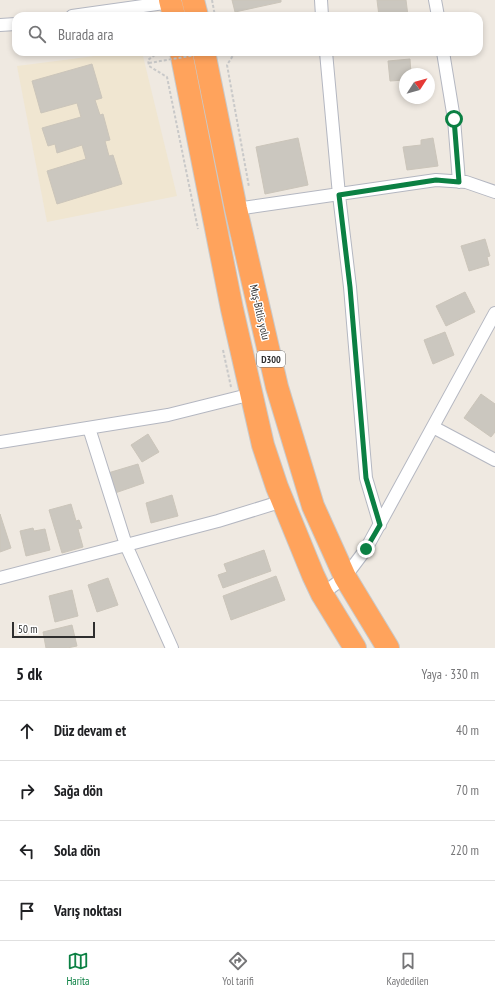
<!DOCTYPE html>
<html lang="tr">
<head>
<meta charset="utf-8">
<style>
	body { margin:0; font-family:"PT Sans Narrow",sans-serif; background:#f6f6f6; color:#202124 }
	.compass { position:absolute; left:399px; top:68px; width:36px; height:36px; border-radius:50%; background:#fff; box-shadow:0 2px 6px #0003; rotate:54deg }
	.scale { position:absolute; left:12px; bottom:10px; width:83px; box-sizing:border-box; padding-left:4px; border:2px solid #2e2e2e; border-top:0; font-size:11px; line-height:14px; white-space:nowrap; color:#2e2e2e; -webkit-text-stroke:3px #fff; paint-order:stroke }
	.stop { position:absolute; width:12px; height:12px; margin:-9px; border:3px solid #0b8043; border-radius:50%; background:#fff }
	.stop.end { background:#0b8043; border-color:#fff; box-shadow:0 1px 4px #0008 }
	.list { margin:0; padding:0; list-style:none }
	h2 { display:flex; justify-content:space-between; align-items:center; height:52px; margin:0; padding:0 16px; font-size:17px }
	h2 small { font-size:13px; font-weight:400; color:#757577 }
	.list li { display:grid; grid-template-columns:26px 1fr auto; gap:12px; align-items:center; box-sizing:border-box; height:60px; padding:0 16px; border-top:1px solid #e0e0e0 }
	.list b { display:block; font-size:15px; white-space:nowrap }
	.list em { font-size:13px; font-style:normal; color:#757577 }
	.icon { flex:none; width:22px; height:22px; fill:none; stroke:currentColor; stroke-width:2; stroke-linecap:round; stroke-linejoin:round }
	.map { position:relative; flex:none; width:495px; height:648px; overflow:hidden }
	.search { position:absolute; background:#fff; box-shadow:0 2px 6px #0003; left:12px; right:12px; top:12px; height:44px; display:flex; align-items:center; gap:10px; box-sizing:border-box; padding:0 14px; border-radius:12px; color:#757577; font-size:15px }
	.sheet { height:292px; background:#fff }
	nav { display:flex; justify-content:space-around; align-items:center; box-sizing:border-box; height:56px; border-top:1px solid #e0e0e0; background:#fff; font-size:11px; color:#757577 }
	nav a { display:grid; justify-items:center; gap:2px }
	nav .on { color:#0b8043 }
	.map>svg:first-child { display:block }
	.education { fill:#f0e6d1 }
	.building { fill:#cbc7bf; stroke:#cbc5ba }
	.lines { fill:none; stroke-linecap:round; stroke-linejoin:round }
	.street-casing { stroke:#b4b7c1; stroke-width:14 }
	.highway-casing { stroke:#c9c9c9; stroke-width:24 }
	.path { stroke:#c9c9c9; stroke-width:2; stroke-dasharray:3 2; stroke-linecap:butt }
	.street { stroke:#fff; stroke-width:12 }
	.highway { stroke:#ffa35c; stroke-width:22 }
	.path-bridge { stroke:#c9c9c9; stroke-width:2; stroke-dasharray:3 2; stroke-linecap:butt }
	.route { stroke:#0b8043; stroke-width:5 }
	.labels { text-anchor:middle; stroke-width:3; stroke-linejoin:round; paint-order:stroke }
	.shield { fill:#fff; stroke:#6d6d6d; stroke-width:1 }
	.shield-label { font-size:10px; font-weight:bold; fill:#2e2e2e }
	.street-label { font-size:11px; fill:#2e2e2e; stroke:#fff }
</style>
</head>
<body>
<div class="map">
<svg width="495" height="648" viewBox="0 0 495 648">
	<rect width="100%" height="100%" fill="#efe9e1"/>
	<path class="education" d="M126,52H142L177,196L47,222L17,66Z"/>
	<path class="building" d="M232,0H281V2L235,12Z
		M377,0H406L408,16H379Z
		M410,59L411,74H405V80L390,81L388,61Z
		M92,64L102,98L95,100L100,115L103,114L110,140L105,141L109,156L113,155L122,184L57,204L47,171L86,159L82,145L57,153L55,144L48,146L42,128L81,117L77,103L41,113L32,81Z
		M298,138L308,185L265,194L256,147Z
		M433,138L438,166L407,170L403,147L421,145V140Z
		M485,239L490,256L487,257L489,265L469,271L461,246Z
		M465,292L475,312L446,326L436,306Z
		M445,332L454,355L433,364L424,340Z
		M481,394L495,404V432L491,437L464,418Z
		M148,434L159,452L142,462L131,445Z
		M138,464L144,483L115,493L108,473Z
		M172,495L178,516L151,523L146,503Z
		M71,504L76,521L79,520L82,528L78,529L83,547L62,553L49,510Z
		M0,514L11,548L0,552Z
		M33,528L34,531L45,529L50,550L26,556L20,531Z
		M264,550L271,571L223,588L218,575L227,572L224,564Z
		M276,576L285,600L231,620L223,596Z
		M108,578L118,605L97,612L88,585Z
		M72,590L78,616L55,622L49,596Z
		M72,625L77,646L67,648H46L43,632Z"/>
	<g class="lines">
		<defs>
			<path id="street" d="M321,0L322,16
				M435,0L438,16
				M72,16L171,2
				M0,25L16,24
				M326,52L339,195L350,287L366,478L380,525
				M443,52L454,119L459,182
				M236,209L436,180L466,182L495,192
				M433,427L495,460
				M89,428L126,545L172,648
				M0,442L168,415L252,394
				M0,578L218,521L283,501
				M322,594L345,577L366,549L495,313"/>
			<path id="highway" d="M170,0L174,16
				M193,0L197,16
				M181,52L232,309L263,445L277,487L313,575L322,594L355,648
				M204,52L236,209L277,387L313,506L345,577L388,648"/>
		</defs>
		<use href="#street" class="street-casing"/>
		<use href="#highway" class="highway-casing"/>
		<path class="path" d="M212,0L215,16
			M159,52L148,60L149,66L167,77L198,229
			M233,52L234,54L227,65L249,187
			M223,350L231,387"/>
		<use href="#street" class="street"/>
		<use href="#highway" class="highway"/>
		<path class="path-bridge" d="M149,63L213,52"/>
	</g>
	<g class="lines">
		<path class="route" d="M366,549L380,525L366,478L350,287L339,195L436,180L459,182L454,119"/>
	</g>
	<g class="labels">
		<rect class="shield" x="257" y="351" width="28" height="16" rx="3"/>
		<g class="shield-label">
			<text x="271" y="363">D300</text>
		</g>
		<g class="street-label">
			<text transform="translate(260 312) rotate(77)" y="4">Muş-Bitlis yolu</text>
		</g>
	</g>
</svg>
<svg class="compass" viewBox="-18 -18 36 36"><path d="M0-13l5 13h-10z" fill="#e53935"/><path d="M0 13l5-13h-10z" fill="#757577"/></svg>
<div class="scale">50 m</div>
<div class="stop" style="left:454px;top:119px"></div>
<div class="stop end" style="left:366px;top:549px"></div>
<div class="search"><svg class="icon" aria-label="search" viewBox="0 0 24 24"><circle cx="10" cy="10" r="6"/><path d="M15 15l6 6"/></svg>Burada ara</div>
</div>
<section class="sheet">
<h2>5 dk<small>Yaya · 330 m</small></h2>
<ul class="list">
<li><svg class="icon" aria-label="ahead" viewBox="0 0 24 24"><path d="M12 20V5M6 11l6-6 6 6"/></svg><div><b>Düz devam et</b></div><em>40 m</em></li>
<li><svg class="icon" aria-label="right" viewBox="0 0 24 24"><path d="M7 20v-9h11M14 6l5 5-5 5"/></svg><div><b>Sağa dön</b></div><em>70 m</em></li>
<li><svg class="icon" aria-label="left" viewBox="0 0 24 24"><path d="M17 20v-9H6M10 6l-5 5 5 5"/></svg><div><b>Sola dön</b></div><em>220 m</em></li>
<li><svg class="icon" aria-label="arrive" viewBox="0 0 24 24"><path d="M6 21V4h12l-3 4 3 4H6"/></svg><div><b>Varış noktası</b></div></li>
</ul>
</section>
<nav>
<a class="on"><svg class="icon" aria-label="map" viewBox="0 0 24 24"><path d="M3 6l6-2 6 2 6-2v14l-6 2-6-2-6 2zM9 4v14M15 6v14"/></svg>Harita</a>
<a><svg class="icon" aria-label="directions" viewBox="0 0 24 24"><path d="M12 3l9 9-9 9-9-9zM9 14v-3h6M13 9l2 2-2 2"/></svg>Yol tarifi</a>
<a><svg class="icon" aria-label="saved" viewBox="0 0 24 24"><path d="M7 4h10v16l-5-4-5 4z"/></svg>Kaydedilen</a>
</nav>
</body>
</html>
